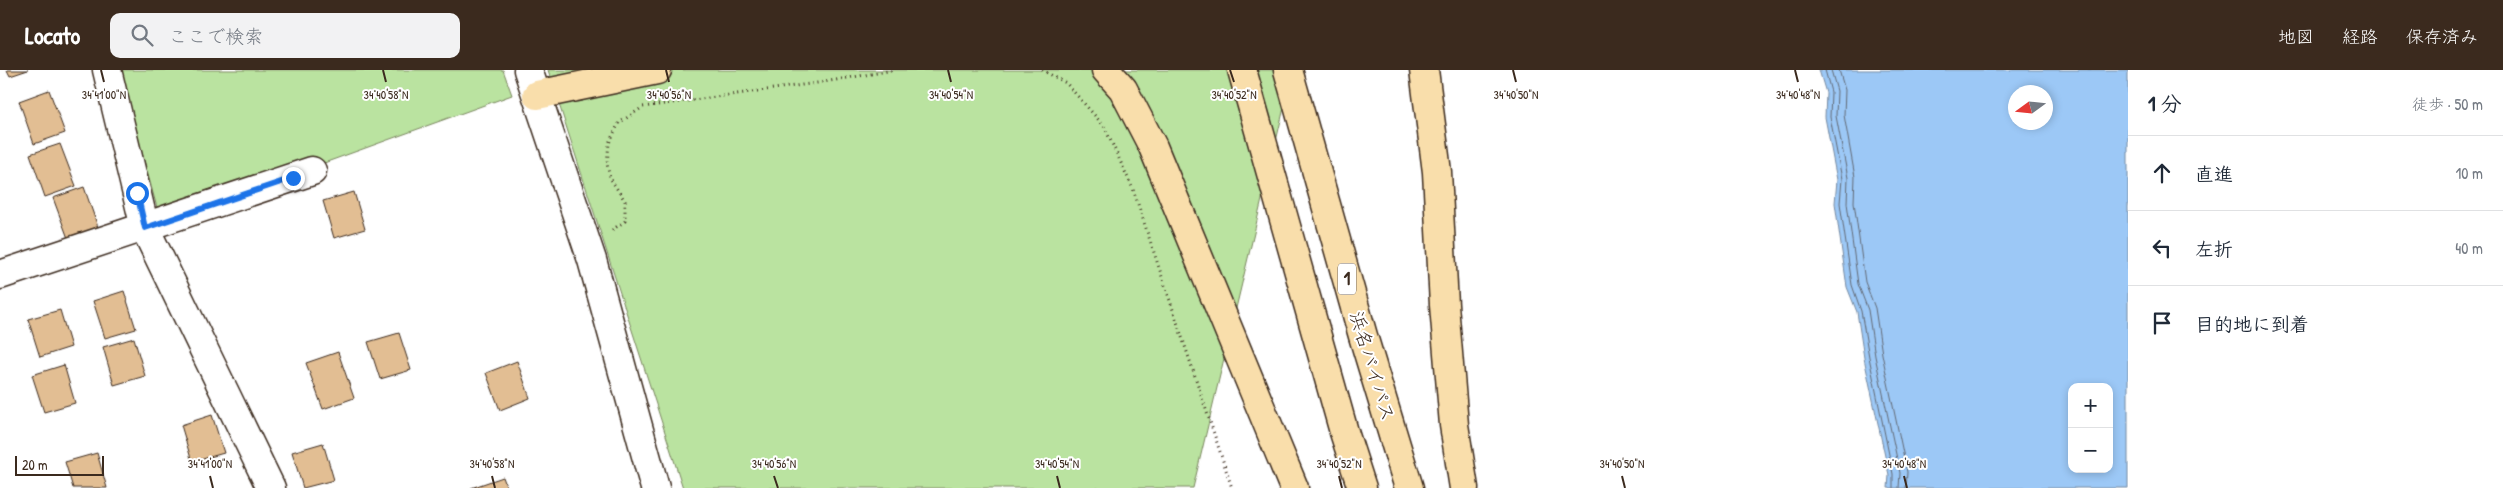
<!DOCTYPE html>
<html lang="ja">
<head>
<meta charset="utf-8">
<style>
	body { margin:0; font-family:"Patrick Hand","Klee One",sans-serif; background:#f2f2f3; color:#1f2937 }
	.controls { position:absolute; right:15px; bottom:15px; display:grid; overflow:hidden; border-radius:10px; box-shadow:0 2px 8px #0003 }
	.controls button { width:45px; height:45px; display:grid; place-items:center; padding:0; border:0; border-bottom:1px solid #e0e1e3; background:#fff; color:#1f2937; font:25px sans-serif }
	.compass { position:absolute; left:2008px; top:15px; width:45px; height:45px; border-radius:50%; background:#fff; box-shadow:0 2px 8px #0003; rotate:255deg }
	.scale { position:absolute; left:15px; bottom:12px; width:89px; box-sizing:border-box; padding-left:5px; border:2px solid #3b2a1e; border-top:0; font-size:14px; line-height:18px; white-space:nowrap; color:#3b2a1e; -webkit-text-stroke:4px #fff; paint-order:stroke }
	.stop { position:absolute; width:15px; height:15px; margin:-11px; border:4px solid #1a73e8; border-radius:50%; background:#fff }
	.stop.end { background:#1a73e8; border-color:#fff; box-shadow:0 1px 5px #0008 }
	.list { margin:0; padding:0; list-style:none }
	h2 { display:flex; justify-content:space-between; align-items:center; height:65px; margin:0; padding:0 20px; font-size:21px }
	h2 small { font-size:16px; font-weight:400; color:#747a83 }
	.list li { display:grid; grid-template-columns:32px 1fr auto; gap:15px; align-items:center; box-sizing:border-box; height:75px; padding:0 20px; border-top:1px solid #e0e1e3 }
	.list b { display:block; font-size:19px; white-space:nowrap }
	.list em { font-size:16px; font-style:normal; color:#747a83 }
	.icon { flex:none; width:28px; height:28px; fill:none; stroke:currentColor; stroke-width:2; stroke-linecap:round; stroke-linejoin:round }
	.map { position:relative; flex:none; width:2128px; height:418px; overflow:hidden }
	header { display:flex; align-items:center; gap:30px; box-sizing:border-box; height:70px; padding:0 25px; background:#3b2a1e; color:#fff }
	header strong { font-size:24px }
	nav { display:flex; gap:28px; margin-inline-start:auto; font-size:18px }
	.search { width:350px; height:45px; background:#f2f2f3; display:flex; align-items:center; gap:12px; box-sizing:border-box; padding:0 18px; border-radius:10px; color:#747a83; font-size:19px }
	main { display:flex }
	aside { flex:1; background:#fff }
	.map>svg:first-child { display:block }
	.green { fill:#bae3a0; stroke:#7a865f }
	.water { fill:#9cc8f6; stroke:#7589a0; fill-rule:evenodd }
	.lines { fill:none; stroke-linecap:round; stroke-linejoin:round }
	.shore { stroke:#626974; stroke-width:1 }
	.building { fill:#e2be93; stroke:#3b2a1e }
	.minor-casing { stroke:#3b2a1e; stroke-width:31 }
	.tertiary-casing { stroke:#3b2a1e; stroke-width:31 }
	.motorway-casing { stroke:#3b2a1e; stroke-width:31 }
	.path { stroke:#3b2a1e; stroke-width:3; stroke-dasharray:1 4; stroke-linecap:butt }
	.minor { stroke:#fff; stroke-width:28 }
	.tertiary { stroke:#fff; stroke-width:28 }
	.motorway { stroke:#f9deab; stroke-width:28 }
	.route { stroke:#1a73e8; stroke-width:6 }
	.ticks { fill:none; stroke:#3b2a1e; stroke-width:2 }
	.labels { text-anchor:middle; stroke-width:4; stroke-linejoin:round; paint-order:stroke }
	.shield { fill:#fff; stroke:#766a62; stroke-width:1 }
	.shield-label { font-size:18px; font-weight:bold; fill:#3b2a1e }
	.street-label { font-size:19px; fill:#3b2a1e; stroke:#fff }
	.ticks-label { font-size:12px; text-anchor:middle; fill:#3b2a1e; stroke:#fff; stroke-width:4; stroke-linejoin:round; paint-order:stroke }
</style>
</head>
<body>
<header>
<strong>Locato</strong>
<div class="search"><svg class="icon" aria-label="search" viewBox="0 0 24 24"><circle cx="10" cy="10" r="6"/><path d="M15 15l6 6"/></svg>ここで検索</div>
<nav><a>地図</a><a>経路</a><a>保存済み</a></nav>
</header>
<main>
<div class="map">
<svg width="2128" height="418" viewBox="0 0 2128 418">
	<rect width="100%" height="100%" fill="#fff"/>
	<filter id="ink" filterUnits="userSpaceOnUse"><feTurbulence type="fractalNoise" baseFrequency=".02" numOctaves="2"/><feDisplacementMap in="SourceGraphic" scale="10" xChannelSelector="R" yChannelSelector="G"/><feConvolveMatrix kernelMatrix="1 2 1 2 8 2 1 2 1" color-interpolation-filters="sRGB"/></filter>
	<g filter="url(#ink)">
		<path class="green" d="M119,0H503L512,25L161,152Z
			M548,0H1293L1193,418H683Z"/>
		<path class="water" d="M1819,0H2128V418H1888L1889,405L1864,288L1857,242L1847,217L1835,133L1837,110L1825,47L1826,23ZM2016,22H2046V52H2016ZM2072,317H2109V399H2072Z"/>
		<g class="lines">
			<path class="shore" d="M1825,0L1831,22L1830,47L1842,109L1840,133L1852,215L1861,241L1869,287L1893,404V418
				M1831,0L1837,21L1836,46L1848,108L1847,133L1858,214L1868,240L1875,286L1900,403L1899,418
				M1839,0L1845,20L1844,45L1855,107L1854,132L1865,212L1875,238L1882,284L1907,402L1906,418"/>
		</g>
		<path class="building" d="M7,0H28L10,6Z
			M49,20L65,63L34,74L19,31Z
			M60,74L76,116L45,127L30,84Z
			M84,117L99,160L69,171L53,128Z
			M354,122L365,159L334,168L323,131Z
			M124,221L136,259L105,268L93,231Z
			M60,240L71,277L40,287L28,249Z
			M399,263L411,300L380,309L368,272Z
			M134,268L145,306L114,315L103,277Z
			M338,282L354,328L323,339L306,293Z
			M517,291L530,328L500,340L486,303Z
			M64,295L75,333L44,342L32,305Z
			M212,345L224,383L192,392L181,355Z
			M323,373L334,410L303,418L292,382Z
			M97,383L107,418H73L65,392Z
			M503,407L507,418H471Z"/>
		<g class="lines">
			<defs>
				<path id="minor" d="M107,0L145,158L271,418
					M0,205L312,101"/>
				<path id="tertiary" d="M528,0L592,190L655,418"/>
				<path id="motorway" d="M1106,0L1123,19L1153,77L1294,418
					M1242,0L1344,362L1362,418
					M1288,0L1363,266L1409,418
					M1424,0L1437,102L1444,235L1454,355L1464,418
					M537,25L657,0"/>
			</defs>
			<use href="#minor" class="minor-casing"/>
			<use href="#tertiary" class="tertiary-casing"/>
			<use href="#motorway" class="motorway-casing"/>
			<path class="path" d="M1042,0L1066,13L1104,56L1133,119L1232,418
				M612,160L625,151V131L610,108L607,94L609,73L619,53L643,37L824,12L894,0"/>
			<use href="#minor" class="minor"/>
			<use href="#tertiary" class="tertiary"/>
			<use href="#motorway" class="motorway"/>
		</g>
	</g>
	<g class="lines" filter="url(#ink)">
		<path class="route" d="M137,123L145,158L293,108"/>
	</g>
	<path class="ticks" d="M101,0L104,12M383,0L386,12M666,0L669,12M948,0L951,12M1230,0L1234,12M1513,0L1516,12M1795,0L1798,12M210,406L213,418M492,406L495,418M774,406L778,418M1057,406L1060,418M1339,406L1342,418M1622,406L1625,418M1904,406L1907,418"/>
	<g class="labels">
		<rect class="shield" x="1338" y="193.5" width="18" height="31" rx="4"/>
		<g class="shield-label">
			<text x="1347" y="215">1</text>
		</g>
		<g class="street-label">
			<text transform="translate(1373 296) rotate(73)" y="7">浜名バイパス</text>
		</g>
	</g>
	<g class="ticks-label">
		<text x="1234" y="29">34°40'52"N</text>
		<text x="1516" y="29">34°40'50"N</text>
		<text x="104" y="29">34°41'00"N</text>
		<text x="386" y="29">34°40'58"N</text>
		<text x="669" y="29">34°40'56"N</text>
		<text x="951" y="29">34°40'54"N</text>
		<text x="1798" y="29">34°40'48"N</text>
		<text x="210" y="398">34°41'00"N</text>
		<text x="492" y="398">34°40'58"N</text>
		<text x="774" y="398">34°40'56"N</text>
		<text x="1057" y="398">34°40'54"N</text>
		<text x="1339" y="398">34°40'52"N</text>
		<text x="1622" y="398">34°40'50"N</text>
		<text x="1904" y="398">34°40'48"N</text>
	</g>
</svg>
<div class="controls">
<button>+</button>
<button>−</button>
</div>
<svg class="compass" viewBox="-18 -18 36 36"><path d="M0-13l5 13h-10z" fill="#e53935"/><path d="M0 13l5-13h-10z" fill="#747a83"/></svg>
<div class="scale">20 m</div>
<div class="stop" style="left:137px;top:123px"></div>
<div class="stop end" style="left:293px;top:108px"></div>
</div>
<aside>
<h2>1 分<small>徒歩 · 50 m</small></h2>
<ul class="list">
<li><svg class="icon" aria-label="ahead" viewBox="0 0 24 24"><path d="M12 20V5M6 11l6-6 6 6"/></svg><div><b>直進</b></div><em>10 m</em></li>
<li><svg class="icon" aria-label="left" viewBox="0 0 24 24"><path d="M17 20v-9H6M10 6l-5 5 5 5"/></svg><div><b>左折</b></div><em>40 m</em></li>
<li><svg class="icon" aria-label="arrive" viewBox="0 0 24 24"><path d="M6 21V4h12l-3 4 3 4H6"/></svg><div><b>目的地に到着</b></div></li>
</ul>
</aside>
</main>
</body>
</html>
